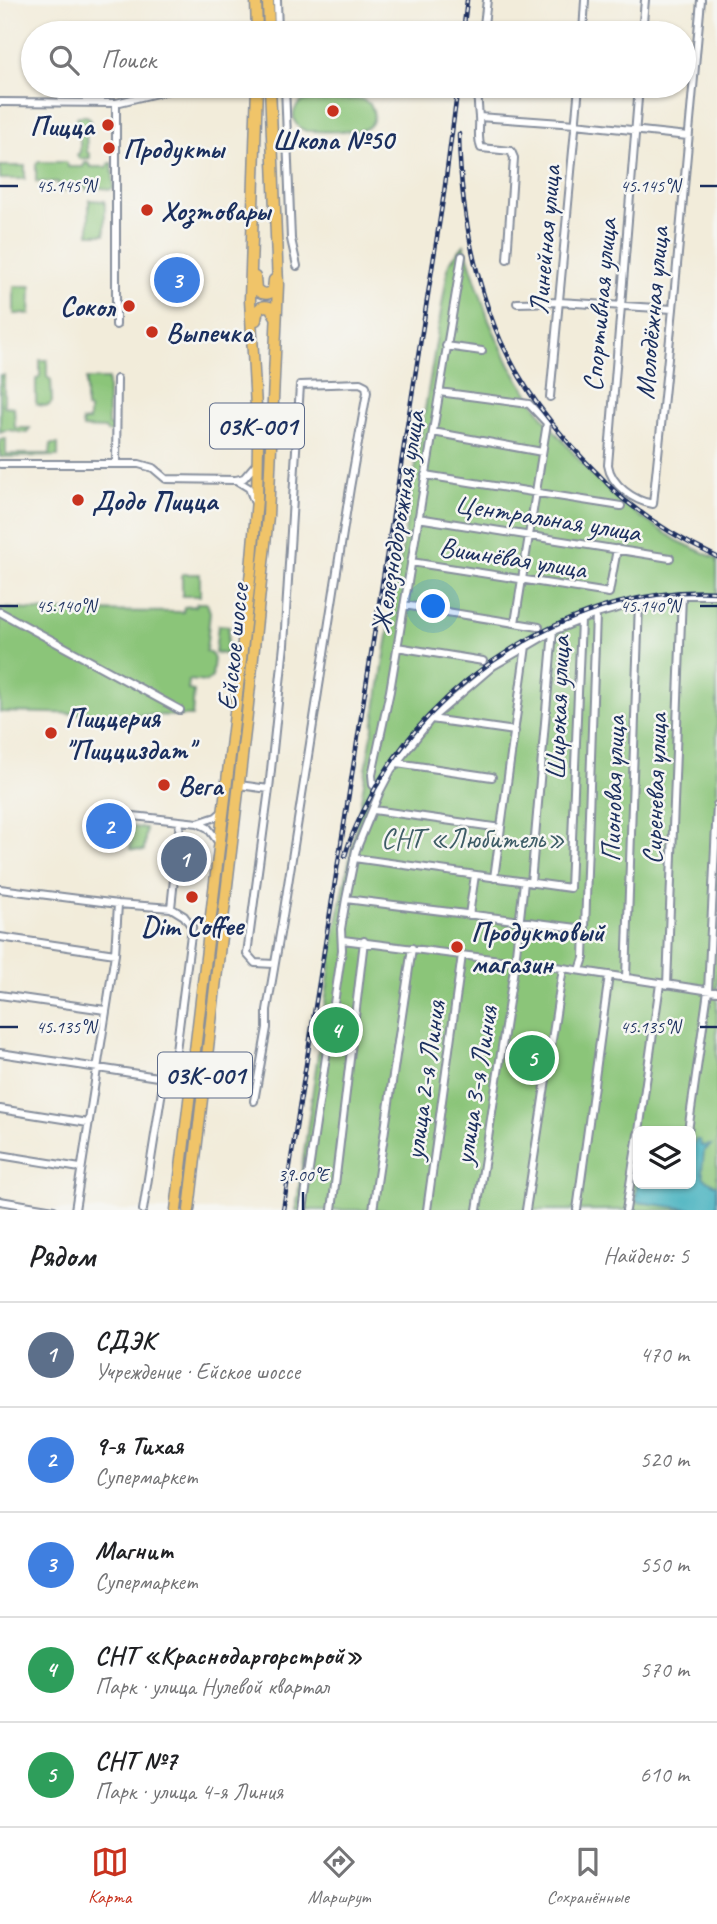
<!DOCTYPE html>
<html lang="ru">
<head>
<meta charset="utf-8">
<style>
	body { margin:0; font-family:Caveat,sans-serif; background:#f2f2f2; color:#202124 }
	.controls { position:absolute; right:21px; bottom:21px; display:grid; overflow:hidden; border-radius:10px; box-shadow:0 2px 5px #0004 }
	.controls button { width:63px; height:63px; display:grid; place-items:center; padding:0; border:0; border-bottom:2px solid #e0e0e0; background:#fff; color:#202124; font:35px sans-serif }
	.you { position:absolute; left:434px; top:607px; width:24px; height:24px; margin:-18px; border:5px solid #fff; border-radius:50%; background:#1a73e8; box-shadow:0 0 0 10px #1a73e833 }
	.badge { display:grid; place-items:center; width:46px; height:46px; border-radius:50%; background:#c8321e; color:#fff; font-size:23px; font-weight:700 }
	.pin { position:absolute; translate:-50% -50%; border:4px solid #fff; box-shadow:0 2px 7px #0006 }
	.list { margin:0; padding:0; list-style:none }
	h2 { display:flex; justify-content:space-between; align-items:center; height:91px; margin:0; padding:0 28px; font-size:30px }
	h2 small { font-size:23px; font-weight:400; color:#757577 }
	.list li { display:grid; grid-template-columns:46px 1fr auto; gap:21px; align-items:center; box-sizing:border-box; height:105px; padding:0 28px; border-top:2px solid #e0e0e0 }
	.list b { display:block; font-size:26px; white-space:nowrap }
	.list p { margin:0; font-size:23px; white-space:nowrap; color:#757577 }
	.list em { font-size:23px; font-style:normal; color:#757577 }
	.icon { flex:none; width:38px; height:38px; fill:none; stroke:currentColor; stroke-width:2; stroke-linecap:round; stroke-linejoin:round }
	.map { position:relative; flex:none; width:717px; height:1210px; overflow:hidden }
	.search { position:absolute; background:#fff; box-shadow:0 2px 5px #0004; left:21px; right:21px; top:21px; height:77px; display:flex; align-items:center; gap:18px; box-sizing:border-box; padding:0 24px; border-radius:38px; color:#757577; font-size:26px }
	.sheet { height:616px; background:#fff }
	nav { display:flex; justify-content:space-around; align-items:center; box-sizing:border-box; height:98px; border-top:2px solid #e0e0e0; background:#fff; font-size:19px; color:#757577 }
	nav a { display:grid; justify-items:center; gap:4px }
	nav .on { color:#c8321e }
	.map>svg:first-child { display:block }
	.green { fill:#8bc579; stroke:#537a6c; stroke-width:2; fill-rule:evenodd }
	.water { fill:#42b0be; stroke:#2e708e; stroke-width:2 }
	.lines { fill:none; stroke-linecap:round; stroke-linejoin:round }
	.street-casing { stroke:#868e9c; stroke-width:10 }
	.primary-casing { stroke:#868e9c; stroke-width:13 }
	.street { stroke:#fff; stroke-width:6 }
	.primary { stroke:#f0c469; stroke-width:10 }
	.rail-casing { stroke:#1b2f5e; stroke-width:4.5 }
	.rail { stroke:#f6f6f2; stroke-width:2; stroke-dasharray:5; stroke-linecap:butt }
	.ticks { fill:none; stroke:#1b2f5e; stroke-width:2.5 }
	.poi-dot { fill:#c8321e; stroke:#f6f6f2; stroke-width:2.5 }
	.labels { text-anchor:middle; stroke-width:5; stroke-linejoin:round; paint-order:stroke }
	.shield { fill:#f6f6f2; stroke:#5d6b8a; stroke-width:2 }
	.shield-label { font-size:26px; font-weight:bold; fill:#1b2f5e }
	.poi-label { font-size:28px; font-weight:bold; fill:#1b2f5e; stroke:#f6f6f2; text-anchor:start }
	.street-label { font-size:28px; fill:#1b2f5e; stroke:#f6f6f2 }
	.park-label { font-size:28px; fill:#3d5c66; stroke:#f6f6f2 }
	.ticks-label { font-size:18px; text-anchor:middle; fill:#1b2f5e; stroke:#f6f6f2; stroke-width:5; stroke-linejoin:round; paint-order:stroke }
</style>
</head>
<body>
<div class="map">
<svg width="717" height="1210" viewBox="0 0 717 1210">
	<rect width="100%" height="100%" fill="#f6f6f2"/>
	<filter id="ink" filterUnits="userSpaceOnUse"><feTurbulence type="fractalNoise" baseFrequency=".0143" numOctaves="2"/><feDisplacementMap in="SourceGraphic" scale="14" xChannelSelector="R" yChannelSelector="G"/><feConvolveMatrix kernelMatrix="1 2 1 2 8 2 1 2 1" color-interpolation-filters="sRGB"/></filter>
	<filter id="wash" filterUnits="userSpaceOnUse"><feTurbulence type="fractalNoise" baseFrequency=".00686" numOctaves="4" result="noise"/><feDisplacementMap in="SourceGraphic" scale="28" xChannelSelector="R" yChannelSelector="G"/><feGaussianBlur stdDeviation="1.57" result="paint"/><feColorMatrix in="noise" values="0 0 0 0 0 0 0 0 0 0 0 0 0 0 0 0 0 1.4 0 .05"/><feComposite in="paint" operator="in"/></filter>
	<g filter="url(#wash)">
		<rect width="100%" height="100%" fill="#f2ecda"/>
		<path class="green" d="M361,99L370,104C375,112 376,124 365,129C354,133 319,131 306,131C291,125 289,110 303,101Z
			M79,116H87L90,119V129L86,132L87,152L90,154V158L79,159L77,155L80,152V131L76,129L77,117Z
			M38,162H65L67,163L68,167H83L85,163H88L91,167H107L109,163H112L114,188L109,190C100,187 96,185 87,190L84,187H68L64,191L61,190L58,187V182H36V165Z
			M0,166H25V179H0Z
			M89,200L105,201V234H89Z
			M464,245L489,321L510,366L546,421L592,475L639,516L678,541L717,559V1210H296L335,932L359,813L449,263ZM638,1131H691V1184H638Z
			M14,286H31L30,314H14Z
			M40,360H47V377L51,380L52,402L48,406L38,405L36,403V380L40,377Z
			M0,375H4V406L14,407L15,428H30L27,433C16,433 9,427 0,432Z
			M86,379H108V425L113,427L112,432H107L105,429L83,428L82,421H89V409L86,408Z
			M0,439H6V454H50L51,444H58V456L0,457Z
			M182,574H200V596H182Z
			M197,603H207L210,612L206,652L210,653L214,658L212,677L206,682L189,680L188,690L194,691L192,716L0,712V608L48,611L183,612L184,607L196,606Z
			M218,625L229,626L226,654L215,653Z
			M132,827L146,828L144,851L130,849Z"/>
		<path class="water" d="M696,1140H700L701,1146L711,1145L704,1151L702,1170L704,1178L717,1186V1209L697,1210L637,1202L636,1198L638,1173V1184H691C691,1170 688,1151 696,1140Z"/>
	</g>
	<g filter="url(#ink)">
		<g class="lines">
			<defs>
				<path id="street" d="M277,0L278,33
					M483,33L487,0
					M583,33L585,0
					M642,33L645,0
					M684,55L696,56
					M285,86L291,239L297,266
					M478,86C477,97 478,106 479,117C480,128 477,137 481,148L511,151L514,158L507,259
					M639,86L608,465C611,485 634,501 653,504L673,309L701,0
					M0,102L116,103L186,86
					M479,117L575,124L688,136
					M517,303L559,302L673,309
					M116,325V103
					M446,346L482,351
					M439,392L529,404L547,423L515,623
					M550,397L579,86
					M433,432L542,452
					M0,464H139L153,468L166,479L236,480L244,478L256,464
					M116,464L117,379
					M425,475L621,506
					M236,480L249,488L254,501
					M418,518L670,558
					M411,562L609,593L617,549
					M404,605L539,627
					M0,612L180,710
					M397,647L483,661
					M431,719L515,731
					M397,763L492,777
					M239,785L269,789
					M380,791L373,785L372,775L390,691L462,256
					M374,810L501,828
					M96,812L198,823L216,817L223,811
					M198,823L208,828L219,843
					M354,858L570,888L581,620
					M494,878L526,646
					M531,883L553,631
					M0,889L118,904L171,908L184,916L192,927L175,1058
					M346,899L585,929
					M171,908L180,822
					M469,915L475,875
					M0,937L115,954
					M343,940L563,968L717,992
					M580,970L584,958L585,929L596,614
					M626,978L639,602
					M667,985L682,595
					M0,995L105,1010
					M0,1053L164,1078L143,1210
					M254,1101L267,1028V1010L283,916L350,488L367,392L366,386L360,383L300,385L284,645L269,789L247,954L255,963L274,964
					M0,1109L88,1123
					M639,1131L660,984
					M688,1131L708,991L717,805
					M0,1155L80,1168
					M0,1201L54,1210
					M75,1210L115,954L118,904
					M303,1210L342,950L341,929L346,899L356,850L380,791L391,770L431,719L493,666L553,631L596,614L639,602L682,595H717
					M332,1210L364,941
					M373,1210L412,948
					M427,1210L462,955
					M477,1210L515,962L524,882
					M526,1210L563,968
					M577,1210L609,975
					M626,1210L638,1134"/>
				<path id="primary" d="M256,0L257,33
					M268,0L269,33
					M255,277L256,289C261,294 268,296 273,290L274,280
					M256,320C257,311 259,304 270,307L276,317
					M176,1210L234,722L251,570L257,499L258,443L250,300L257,86
					M189,1210L246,723L268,516L278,285L270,86"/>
			</defs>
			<use href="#street" class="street-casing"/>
			<use href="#primary" class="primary-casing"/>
			<use href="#street" class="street"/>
			<use href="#primary" class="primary"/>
			<defs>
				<path id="rail" d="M463,33L467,0
					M459,134C460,194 469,253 489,311C510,374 553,430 600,476C609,485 617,495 627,502C655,524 685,542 717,557
					M345,856C350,837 359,819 368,802C429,678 578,585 717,592
					M283,1210L444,193L458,86"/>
			</defs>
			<use href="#rail" class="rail-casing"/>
			<use href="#rail" class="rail"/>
		</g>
	</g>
	<path class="ticks" d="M0,186H18M700,186H717M0,606H18M700,606H717M0,1027H18M700,1027H717M303,1192V1210"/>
	<g class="poi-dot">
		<circle cx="333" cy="111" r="7"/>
		<circle cx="108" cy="125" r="7"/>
		<circle cx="109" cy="148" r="7"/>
		<circle cx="147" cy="210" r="7"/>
		<circle cx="129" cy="306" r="7"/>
		<circle cx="152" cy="332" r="7"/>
		<circle cx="78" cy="500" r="7"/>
		<circle cx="51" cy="733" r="7"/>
		<circle cx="164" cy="785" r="7"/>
		<circle cx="192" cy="897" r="7"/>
		<circle cx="457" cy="947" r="7"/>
	</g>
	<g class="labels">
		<g class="shield">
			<rect x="210" y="403.5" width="94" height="45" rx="5"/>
			<rect x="158" y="1052.5" width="94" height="45" rx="5"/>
		</g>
		<g class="shield-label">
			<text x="257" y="435">03К-001</text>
			<text x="205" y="1084">03К-001</text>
		</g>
		<g class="poi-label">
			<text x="94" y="135" text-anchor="end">Пицца</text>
			<text x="333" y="149" text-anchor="middle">Школа №50</text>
			<text x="123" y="158">Продукты</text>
			<text x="161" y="220">Хозтовары</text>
			<text x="115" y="316" text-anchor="end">Сокол</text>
			<text x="166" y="342">Выпечка</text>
			<text x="92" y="510">Додо Пицца</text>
			<text x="65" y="727">Пиццерия<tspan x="65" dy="32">"Пицциздат"</tspan></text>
			<text x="178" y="795">Вега</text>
			<text x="192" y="935" text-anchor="middle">Dim Coffee</text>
			<text x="471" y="941">Продуктовый<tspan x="471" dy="32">магазин</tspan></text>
		</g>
		<g class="street-label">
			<text transform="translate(544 240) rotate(-85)" y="10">Линейная улица</text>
			<text transform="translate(599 305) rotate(-85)" y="10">Спортивная улица</text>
			<text transform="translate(651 313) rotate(-85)" y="10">Молодёжная улица</text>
			<text transform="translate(548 517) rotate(9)" y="10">Центральная улица</text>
			<text transform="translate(397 522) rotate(-81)" y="10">Железнодорожная улица</text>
			<text transform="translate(513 557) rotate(9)" y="10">Вишнёвая улица</text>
			<text transform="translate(232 647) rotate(-84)" y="10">Ейское шоссе</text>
			<text transform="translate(557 708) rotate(-88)" y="10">Широкая улица</text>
			<text transform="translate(612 789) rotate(-88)" y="10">Пионовая улица</text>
			<text transform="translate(654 789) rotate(-88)" y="10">Сиреневая улица</text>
			<text transform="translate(424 1080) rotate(-82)" y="10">улица 2-я Линия</text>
			<text transform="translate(475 1085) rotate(-81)" y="10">улица 3-я Линия</text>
		</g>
		<g class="park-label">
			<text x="473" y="848">СНТ «Любитель»</text>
		</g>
	</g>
	<g class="ticks-label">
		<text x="66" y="192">45.145°N</text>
		<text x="650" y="192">45.145°N</text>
		<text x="66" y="612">45.140°N</text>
		<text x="650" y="612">45.140°N</text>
		<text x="66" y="1033">45.135°N</text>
		<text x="650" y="1033">45.135°N</text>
		<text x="303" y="1181">39.00°E</text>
	</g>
</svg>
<div class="controls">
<button><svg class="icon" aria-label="layers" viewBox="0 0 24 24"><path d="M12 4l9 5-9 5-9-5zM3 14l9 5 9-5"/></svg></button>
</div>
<div class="you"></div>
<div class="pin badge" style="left:184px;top:859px;background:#5c6f8a">1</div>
<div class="pin badge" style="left:109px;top:826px;background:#3f7fe0">2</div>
<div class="pin badge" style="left:177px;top:280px;background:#3f7fe0">3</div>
<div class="pin badge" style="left:336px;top:1030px;background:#2e9e5b">4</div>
<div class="pin badge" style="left:532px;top:1058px;background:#2e9e5b">5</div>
<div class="search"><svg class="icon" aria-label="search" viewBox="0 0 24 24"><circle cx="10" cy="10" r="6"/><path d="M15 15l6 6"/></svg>Поиск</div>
</div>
<section class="sheet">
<h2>Рядом<small>Найдено: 5</small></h2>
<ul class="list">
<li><span class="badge" style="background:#5c6f8a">1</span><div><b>СДЭК</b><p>Учреждение · Ейское шоссе</p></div><em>470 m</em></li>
<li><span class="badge" style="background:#3f7fe0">2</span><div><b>9-я Тихая</b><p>Супермаркет</p></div><em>520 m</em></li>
<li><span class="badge" style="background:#3f7fe0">3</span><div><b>Магнит</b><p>Супермаркет</p></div><em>550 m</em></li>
<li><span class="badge" style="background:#2e9e5b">4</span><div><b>СНТ «Краснодаргорстрой»</b><p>Парк · улица Нулевой квартал</p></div><em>570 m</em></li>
<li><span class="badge" style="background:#2e9e5b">5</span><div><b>СНТ №7</b><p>Парк · улица 4-я Линия</p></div><em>610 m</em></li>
</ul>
</section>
<nav>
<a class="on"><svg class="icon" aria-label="map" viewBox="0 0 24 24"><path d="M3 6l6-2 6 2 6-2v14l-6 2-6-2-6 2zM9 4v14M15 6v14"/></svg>Карта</a>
<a><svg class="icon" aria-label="directions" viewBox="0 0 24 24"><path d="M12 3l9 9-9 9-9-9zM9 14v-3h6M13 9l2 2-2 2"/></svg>Маршрут</a>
<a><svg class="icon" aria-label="saved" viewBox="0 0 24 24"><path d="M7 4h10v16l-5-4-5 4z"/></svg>Сохранённые</a>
</nav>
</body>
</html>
